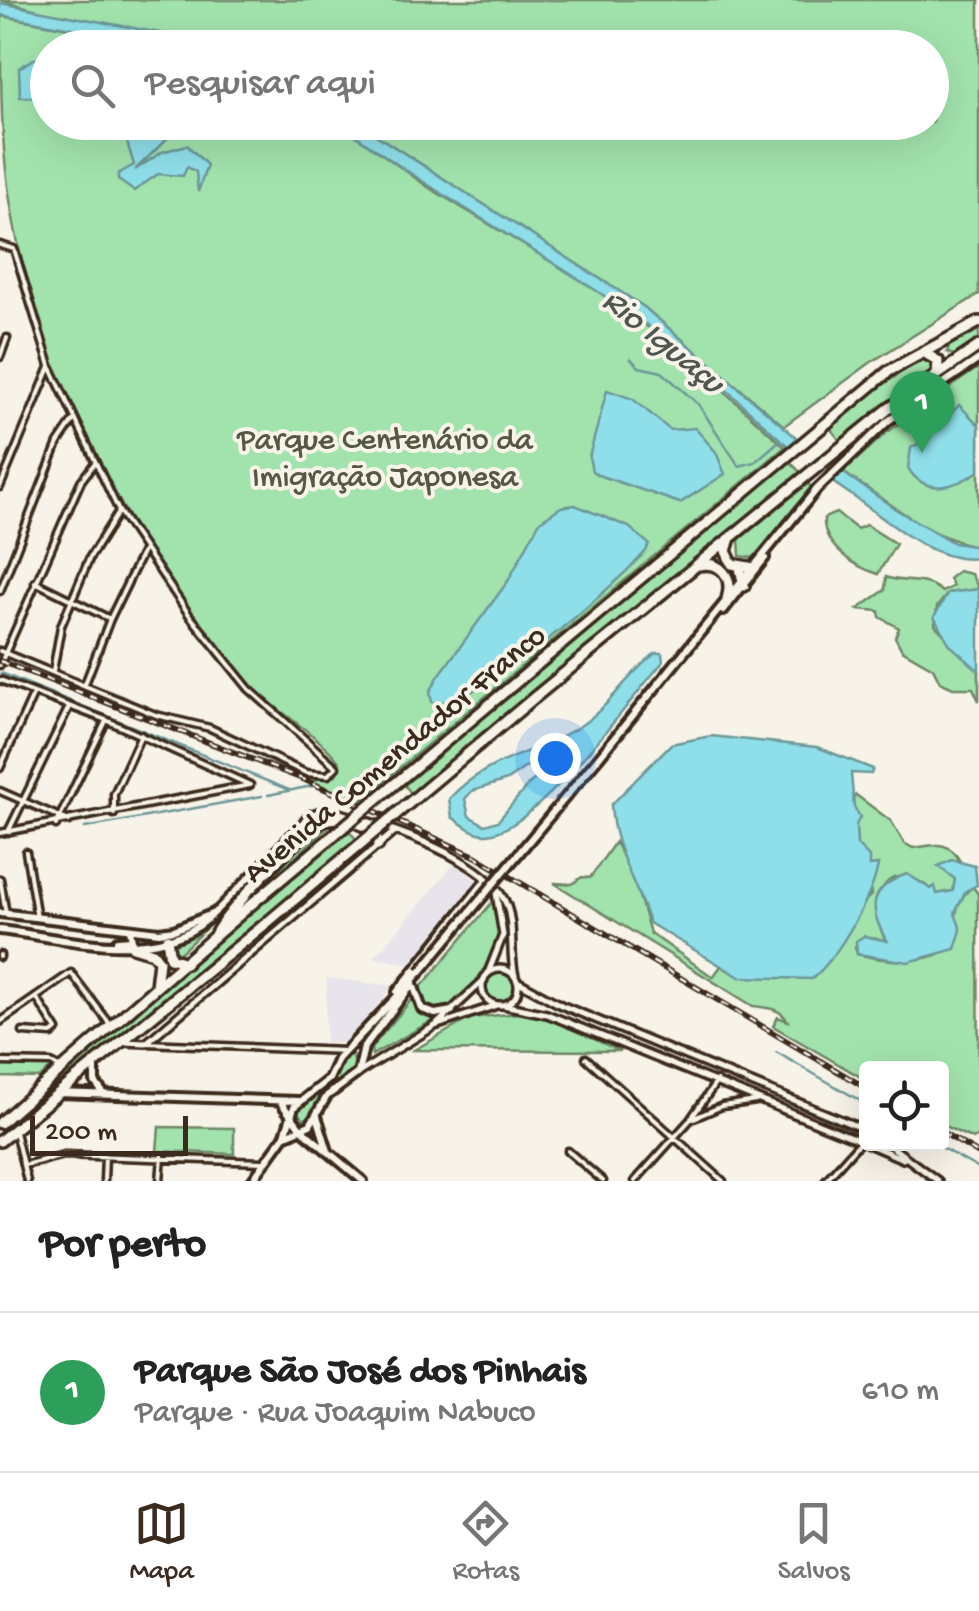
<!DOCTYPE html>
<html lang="pt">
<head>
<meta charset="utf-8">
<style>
	body { margin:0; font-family:"Gochi Hand",sans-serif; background:#f6f6f6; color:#222 }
	.controls { position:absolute; right:30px; bottom:30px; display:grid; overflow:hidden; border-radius:10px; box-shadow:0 10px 40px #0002 }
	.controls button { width:90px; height:90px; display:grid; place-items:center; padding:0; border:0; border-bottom:2px solid #e0e0e0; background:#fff; color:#222; font:50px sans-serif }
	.scale { position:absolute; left:30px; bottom:25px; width:158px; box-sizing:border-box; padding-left:10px; border:5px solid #3b2a1e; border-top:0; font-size:28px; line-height:35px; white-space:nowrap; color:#3b2a1e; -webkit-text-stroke:8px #f7f3e8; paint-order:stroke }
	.you { position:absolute; left:555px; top:758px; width:35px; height:35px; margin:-25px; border:8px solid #fff; border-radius:50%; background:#1a73e8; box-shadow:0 0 0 15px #1a73e833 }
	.badge { display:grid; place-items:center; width:65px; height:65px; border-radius:50%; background:#3b2a1e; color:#fff; font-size:32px; font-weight:700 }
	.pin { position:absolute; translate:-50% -82px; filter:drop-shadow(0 2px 5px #0008) }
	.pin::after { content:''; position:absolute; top:52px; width:35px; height:30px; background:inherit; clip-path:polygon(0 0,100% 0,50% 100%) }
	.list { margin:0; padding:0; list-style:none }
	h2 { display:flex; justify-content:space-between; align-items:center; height:130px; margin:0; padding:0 40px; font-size:42px }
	h2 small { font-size:32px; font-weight:400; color:#767676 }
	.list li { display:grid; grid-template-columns:65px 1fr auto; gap:30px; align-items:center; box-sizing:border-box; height:160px; padding:0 40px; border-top:2px solid #e0e0e0 }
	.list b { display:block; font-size:38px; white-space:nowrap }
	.list p { margin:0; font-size:32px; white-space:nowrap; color:#767676 }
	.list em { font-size:32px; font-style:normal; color:#767676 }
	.icon { flex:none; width:55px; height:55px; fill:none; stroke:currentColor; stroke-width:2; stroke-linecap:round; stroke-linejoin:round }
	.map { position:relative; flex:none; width:979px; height:1181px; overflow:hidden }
	.search { position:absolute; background:#fff; box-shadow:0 10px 40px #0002; left:30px; right:30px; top:30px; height:110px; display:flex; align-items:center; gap:25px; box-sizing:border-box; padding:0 35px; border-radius:55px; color:#767676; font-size:38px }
	.sheet { height:290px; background:#fff }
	nav { display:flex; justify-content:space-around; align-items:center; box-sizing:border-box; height:140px; border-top:2px solid #e0e0e0; background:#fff; font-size:28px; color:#767676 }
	nav a { display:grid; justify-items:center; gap:5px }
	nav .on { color:#3b2a1e }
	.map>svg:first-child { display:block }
	.built { fill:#e7e4ec }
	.green { fill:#a2e3ad; stroke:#6e8666; stroke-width:2.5 }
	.water { fill:#8fdfea; stroke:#6d9798; stroke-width:2.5; fill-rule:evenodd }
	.pier { fill:#f7f3e8 }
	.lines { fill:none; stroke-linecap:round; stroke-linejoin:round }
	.stream { stroke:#6d9798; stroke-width:2.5 }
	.minor-casing { stroke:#3b2a1e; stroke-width:11 }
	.tertiary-casing { stroke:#3b2a1e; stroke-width:12 }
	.secondary-casing { stroke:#3b2a1e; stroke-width:14 }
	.trunk-casing { stroke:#3b2a1e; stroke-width:16 }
	.minor { stroke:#f7f3e8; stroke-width:4 }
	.tertiary { stroke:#f7f3e8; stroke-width:5 }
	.secondary { stroke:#f7f3e8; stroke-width:6 }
	.trunk { stroke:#f7f3e8; stroke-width:9 }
	.rail-casing { stroke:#3b2a1e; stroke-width:6 }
	.rail { stroke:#f7f3e8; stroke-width:2.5; stroke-dasharray:8; stroke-linecap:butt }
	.secondary-bridge-casing { stroke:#3b2a1e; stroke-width:14; stroke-linecap:butt }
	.trunk-bridge-casing { stroke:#3b2a1e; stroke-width:16; stroke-linecap:butt }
	.secondary-bridge { stroke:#f7f3e8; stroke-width:6 }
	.trunk-bridge { stroke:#f7f3e8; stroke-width:9 }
	.labels { text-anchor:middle; stroke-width:8; stroke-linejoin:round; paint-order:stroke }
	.park-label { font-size:32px; fill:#555842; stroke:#f7f3e8 }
	.street-label { font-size:32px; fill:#3b2a1e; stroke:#f7f3e8 }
	.water-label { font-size:35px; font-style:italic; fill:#505751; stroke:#f7f3e8 }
</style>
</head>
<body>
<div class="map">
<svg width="979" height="1181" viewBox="0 0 979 1181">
	<rect width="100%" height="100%" fill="#f7f3e8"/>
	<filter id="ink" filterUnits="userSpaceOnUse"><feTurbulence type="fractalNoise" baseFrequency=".01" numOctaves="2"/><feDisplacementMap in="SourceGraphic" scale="20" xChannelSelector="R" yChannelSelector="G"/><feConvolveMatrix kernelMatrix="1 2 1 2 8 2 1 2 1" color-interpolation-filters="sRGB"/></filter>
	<g filter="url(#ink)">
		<path class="built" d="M455,863L479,883L410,964L374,958Z
			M327,978L393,986L346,1043L325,1042Z"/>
		<path class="green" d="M0,0H979V294L870,363L784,426L644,307L357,123L932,122V48L235,47L74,20Z
			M2,16L174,47L48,48V122L339,123L428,187L591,286L677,348L785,447L360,801L310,781L336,775L340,763C316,731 266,706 238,672C108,513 9,323 2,115C1,84 0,46 2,16Z
			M979,328V340L953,355L947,352L950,343Z
			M925,356L934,362L929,375L841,442L827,424Z
			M979,367V547H973L928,530L843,472L886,433Z
			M787,459L801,473L411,793L402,782Z
			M807,482L813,490L754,558L740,556L739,539Z
			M836,513L857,529L866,525L896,544L878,574C855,567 822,546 824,518Z
			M958,571L971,574L979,589L948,593L937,607L935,625L979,671V701L973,688H953L940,682L933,668L902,650L895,637L899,628L880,617L879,611L858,609L885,590L886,577C902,584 925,576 942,592L953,586L949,579Z
			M856,795L891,821L904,843L913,848C935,845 948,839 960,861L952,860L944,870L955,879L953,891L937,894C890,852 863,894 886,942L875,938L855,947L857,954C888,962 923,965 950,948C955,927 953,899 973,887L978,894L979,1135L973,1139L942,1125V1068H866V1080L773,1026L778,1017L788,1021C779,1007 766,1008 753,1006L554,883L572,884L582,877L590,878L615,842L633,876L650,933L713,977L721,966L740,977L825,965C833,950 861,903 871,895L866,855L857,845L853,799Z
			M334,821L230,918L235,909L312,830L322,822Z
			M347,829L356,839L268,918L16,1122L64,1073Z
			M494,900C511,940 480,981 451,1008L431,1010L417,992Z
			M222,913L181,952H171L170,942Z
			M484 987a16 16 0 1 1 32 0a16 16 0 1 1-32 0Z
			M412,999L420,1011L435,1019L372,1055L371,1048Z
			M518,1013L548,1018L620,1051L414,1050L471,1018Z
			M352,1055L357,1068L327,1089L311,1118L302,1119L297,1110L333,1077L344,1057Z
			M0,1064L49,1066L52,1068L39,1078L0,1077Z
			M159,1127L234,1128V1154L157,1151Z"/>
		<path class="water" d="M0,3L235,47H174L0,15Z
			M34,59H47V77L39,74L43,87L35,97H20L19,68Z
			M142,122L183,123L135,170L162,152L187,145L207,165L198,192L196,172L187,167L183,176L158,174L134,191L118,180V174L134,165L127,142Z
			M339,123H357L644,307L812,451L897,510L954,543L979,547V558C933,565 884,517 847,492C783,450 734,391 674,345C567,264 446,204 339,123Z
			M607,390L633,399L670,430L695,428L716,452L725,474L680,503L598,475L592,471L589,457Z
			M959,405L979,425V471C956,487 925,497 908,468L911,448L928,438Z
			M575,505L629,527L649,544L646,551C616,585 475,711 432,702L430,692L438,677L508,581L540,521L561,507Z
			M979,589V671L950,645L934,617L948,593Z
			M656,653H662L663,662C630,699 535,832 487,834C474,835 462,824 452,817L449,799C486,757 539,754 583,724C612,704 629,672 656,653ZM536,760L550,762V768L530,783L498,821L485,825L469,816L465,799L472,791L507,780Z
			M711,736L817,747L873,769L871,774L851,773L854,807L860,817L856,825L857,845L869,857V866L878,865C873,895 839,956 812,979L740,977L649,923C636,882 613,848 611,805L671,744Z
			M952,860L975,866L977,885L966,891L955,913L961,930L955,949L908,962L857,954L856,941L864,936L887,941C866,906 871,887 907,874L931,889L935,886L937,894L953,891L955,879L938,866Z"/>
		<path class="pier" d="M805,438L845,468L828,485L790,457Z"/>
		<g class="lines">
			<path class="stream" d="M630,358L639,367L662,372L698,404L739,466L755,462L779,441
				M1,673L289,790
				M268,795L312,786
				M85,828L262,796
				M776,1052L866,1104
				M935,1144L979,1169"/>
			<defs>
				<path id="minor" d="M0,245L14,249L50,366L119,511L190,616L249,689L336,767L328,775L306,773L210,728L156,715L0,651
					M0,357L7,338
					M0,487L50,367
					M35,582L110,619
					M0,591L58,443L73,421
					M0,665L81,481L94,464
					M53,671L61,626L90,557L119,511
					M0,680L106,720L250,785L0,833
					M85,684L110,619L143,551
					M0,768L34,693
					M0,791L69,821
					M114,814V794L141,735
					M56,825L106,721
					M8,832L69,707
					M26,852L37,918
					M0,879L6,914
					M0,955V957
					M0,1022L71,973L109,1023
					M23,1032L52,1034L57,1030L36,997
					M146,1043L346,1051
					M586,1058L723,1181
					M0,1062L51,1063L59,1067
					M694,1118L722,1106L756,1101
					M15,1132L27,1181
					M568,1151L603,1181
					M24,1165L64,1155L263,1162
					M104,1181L105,1156
					M160,1181L162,1156
					M635,1181L690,1120L717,1081
					M825,1181L861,1141"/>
				<path id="tertiary" d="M215,912L310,815L321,811L340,813C385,826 490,859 507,906C515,928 509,953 515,976
					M482 987a18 18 0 1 1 36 0a18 18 0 1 1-36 0Z
					M488,973L503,935L496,893
					M517,981L561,1005L866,1130
					M503,1005L547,1014L866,1143
					M437,1024L484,980
					M124,1042L146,1043L394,832
					M358,1073L435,1026L497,1005
					M868,1144L903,1159
					M888,1144L938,1181"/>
				<path id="secondary" d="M723,611L765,558
					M599,757L817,489L888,421L979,359
					M0,913L159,932L174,930L214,913
					M0,930C64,938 164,968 215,912
					M117,941L132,940L130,930
					M413,984L422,1009L435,1014L452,1011
					M397,992L486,880
					M95,1065V1082L104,1094
					M57,1093L299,1101
					M282,1104L301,1129L363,1181
					M317,1116L328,1151
					M286,1135L310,1125L327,1096L358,1073L364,1047L413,983
					M252,1181L285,1135L294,1107L329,1079L338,1059L420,972"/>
				<path id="trunk" d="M923,352L938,361L937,375
					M730,538L726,551L732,564L754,568
					M699,565C721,561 734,577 727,599
					M740,568L744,586
					M520,679L889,371L979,322
					M535,697L887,410L979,346
					M215,935C224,915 305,826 325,820C341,815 365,823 376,835L378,845
					M167,939L170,958L186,963
					M133,947L153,953L159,961L156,986
					M0,1123L254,902
					M0,1141L269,921"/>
			</defs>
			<use href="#minor" class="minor-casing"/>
			<use href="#tertiary" class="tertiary-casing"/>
			<use href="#secondary" class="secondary-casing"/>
			<use href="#trunk" class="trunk-casing"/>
			<use href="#minor" class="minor"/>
			<use href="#tertiary" class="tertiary"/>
			<use href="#secondary" class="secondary"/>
			<use href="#trunk" class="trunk"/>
			<defs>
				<path id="rail" d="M0,661L305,780L475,856L866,1088
					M942,1132L979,1154"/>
			</defs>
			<use href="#rail" class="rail-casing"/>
			<use href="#rail" class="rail"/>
			<defs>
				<path id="secondary-bridge" d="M420,972L599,757"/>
				<path id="trunk-bridge" d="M254,902L520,679
					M269,921L535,697"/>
			</defs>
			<use href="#secondary-bridge" class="secondary-bridge-casing"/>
			<use href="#trunk-bridge" class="trunk-bridge-casing"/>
			<use href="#secondary-bridge" class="secondary-bridge"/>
			<use href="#trunk-bridge" class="trunk-bridge"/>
		</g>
	</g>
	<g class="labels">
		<g class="park-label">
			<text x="385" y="448">Parque Centenário da<tspan x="385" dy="37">Imigração Japonesa</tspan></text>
		</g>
		<g class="street-label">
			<text transform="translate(393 752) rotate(-40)" y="11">Avenida Comendador Franco</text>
		</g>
		<g class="water-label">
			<text transform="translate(665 339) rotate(39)" y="12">Rio Iguaçu</text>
		</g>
	</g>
</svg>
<div class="controls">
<button><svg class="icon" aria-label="locate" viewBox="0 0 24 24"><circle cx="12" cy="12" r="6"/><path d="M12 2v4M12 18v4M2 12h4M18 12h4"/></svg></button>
</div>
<div class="scale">200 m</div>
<div class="you"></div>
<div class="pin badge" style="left:922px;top:453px;background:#2e9e5b">1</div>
<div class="search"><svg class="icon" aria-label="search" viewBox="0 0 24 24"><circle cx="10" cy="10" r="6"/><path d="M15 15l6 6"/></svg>Pesquisar aqui</div>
</div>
<section class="sheet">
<h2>Por perto<small></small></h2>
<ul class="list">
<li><span class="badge" style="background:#2e9e5b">1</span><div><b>Parque São José dos Pinhais</b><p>Parque · Rua Joaquim Nabuco</p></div><em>610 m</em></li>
</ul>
</section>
<nav>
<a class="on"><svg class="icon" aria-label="map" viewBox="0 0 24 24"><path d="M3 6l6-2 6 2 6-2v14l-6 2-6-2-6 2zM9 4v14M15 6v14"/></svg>Mapa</a>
<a><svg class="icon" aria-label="directions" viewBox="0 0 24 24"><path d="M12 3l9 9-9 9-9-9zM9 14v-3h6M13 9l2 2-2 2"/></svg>Rotas</a>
<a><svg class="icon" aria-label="saved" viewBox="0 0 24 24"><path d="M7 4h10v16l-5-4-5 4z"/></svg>Salvos</a>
</nav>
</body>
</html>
